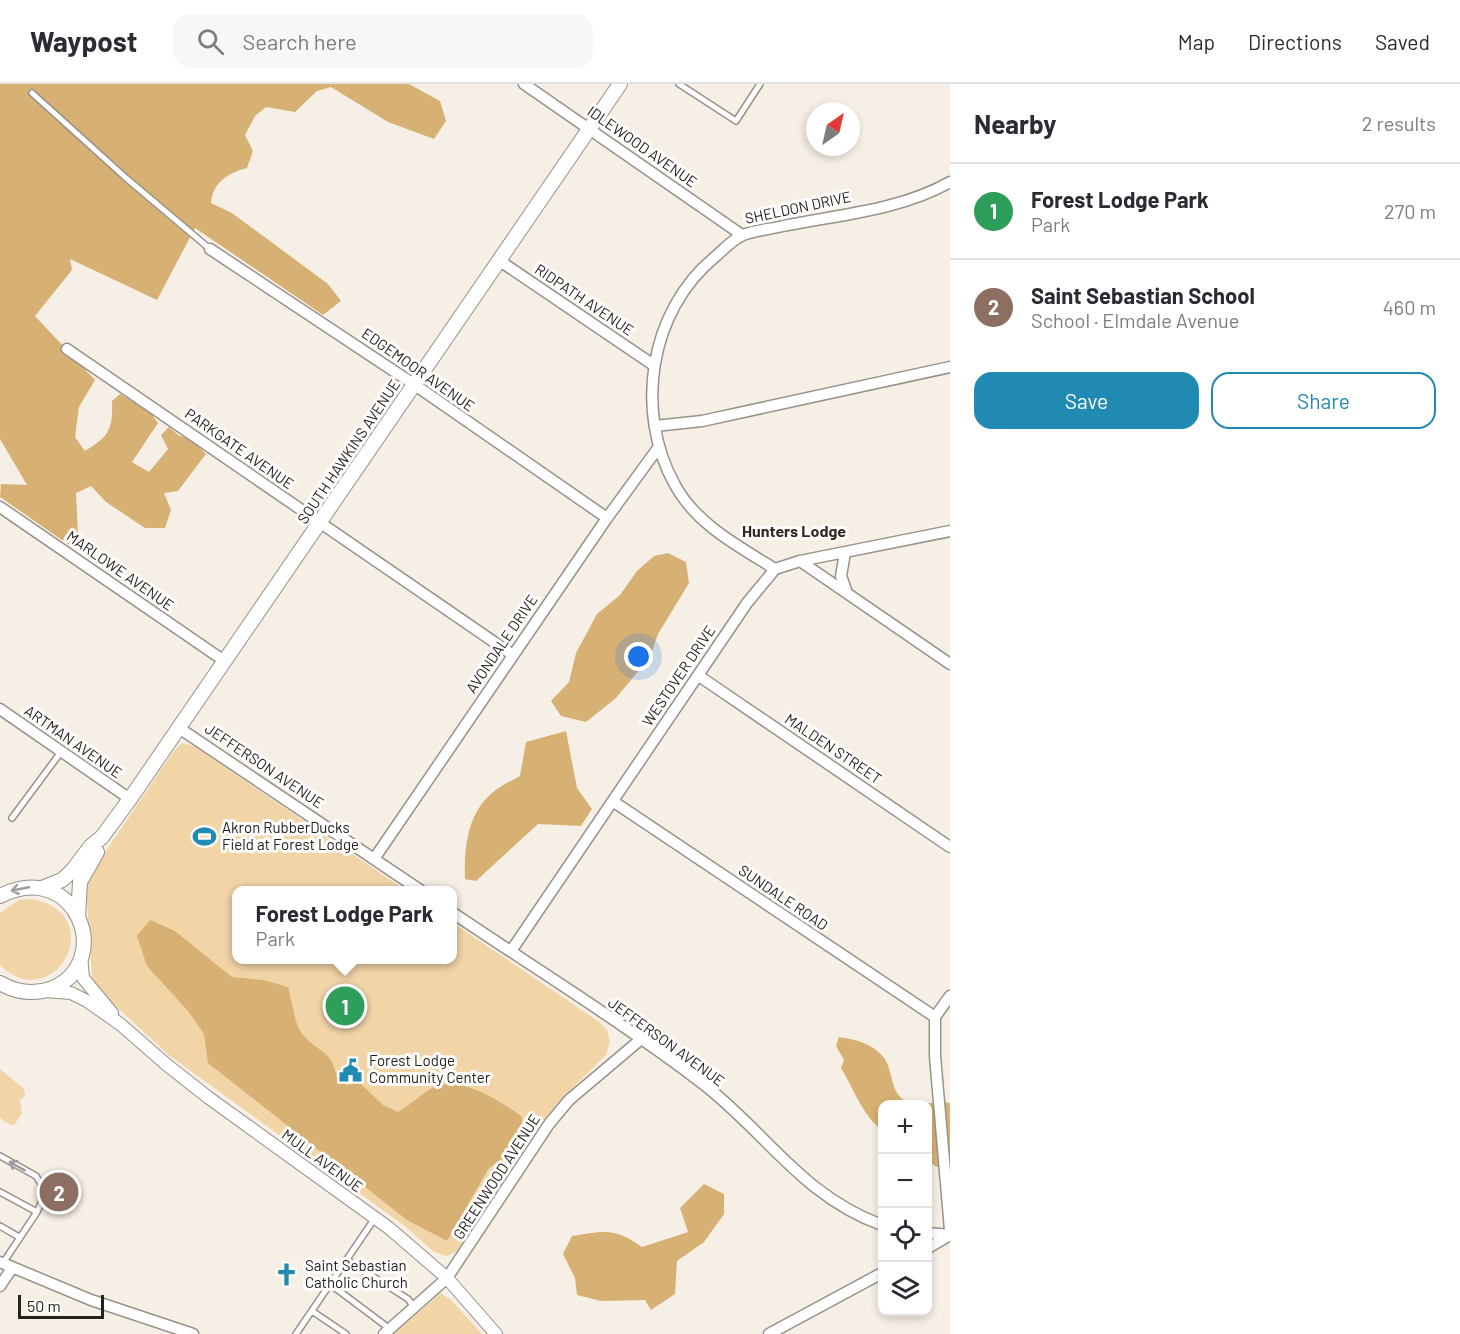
<!DOCTYPE html>
<html lang="en">
<head>
<meta charset="utf-8">
<style>
	body { margin:0; font-family:Barlow,sans-serif; background:#f7f7f7; color:#2b2b33 }
	.controls { position:absolute; right:18px; bottom:18px; display:grid; overflow:hidden; border-radius:12px; box-shadow:0 3px 9px #0003 }
	.controls button { width:54px; height:54px; display:grid; place-items:center; padding:0; border:0; border-bottom:2px solid #e1e1e2; background:#fff; color:#2b2b33; font:30px sans-serif }
	.compass { position:absolute; left:806px; top:18px; width:54px; height:54px; border-radius:50%; background:#fff; box-shadow:0 3px 9px #0003; rotate:34deg }
	.scale { position:absolute; left:18px; bottom:15px; width:86px; box-sizing:border-box; padding-left:6px; border:3px solid #24221f; border-top:0; font-size:16px; line-height:21px; white-space:nowrap; color:#24221f; -webkit-text-stroke:4px #fefdfb; paint-order:stroke }
	.you { position:absolute; left:639px; top:573px; width:21px; height:21px; margin:-15px; border:4px solid #fff; border-radius:50%; background:#1a73e8; box-shadow:0 0 0 9px #1a73e833 }
	.badge { display:grid; place-items:center; width:39px; height:39px; border-radius:50%; background:#218ab2; color:#fff; font-size:20px; font-weight:700 }
	.pin { position:absolute; translate:-50% -50%; border:3px solid #fff; box-shadow:0 2px 6px #0006 }
	.popup { position:absolute; left:232px; top:802px; width:225px; height:78px; box-sizing:border-box; display:grid; place-content:center; border-radius:12px; background:#fff; filter:drop-shadow(0 2px 4px #0005); font-size:20px; white-space:nowrap; color:#7c7c81 }
	.popup b { font-size:22px; color:#2b2b33 }
	.popup::after { content:''; position:absolute; left:50%; top:100%; margin-left:-12px; border:12px solid transparent; border-top-color:#fff }
	.list { margin:0; padding:0; list-style:none }
	h2 { display:flex; justify-content:space-between; align-items:center; height:78px; margin:0; padding:0 24px; font-size:26px }
	h2 small { font-size:20px; font-weight:400; color:#7c7c81 }
	.list li { display:grid; grid-template-columns:39px 1fr auto; gap:18px; align-items:center; box-sizing:border-box; height:96px; padding:0 24px; border-top:2px solid #e1e1e2 }
	.list b { display:block; font-size:22px; white-space:nowrap }
	.list p { margin:0; font-size:20px; white-space:nowrap; color:#7c7c81 }
	.list em { font-size:20px; font-style:normal; color:#7c7c81 }
	.actions { display:flex; gap:12px; padding:18px 24px }
	.actions a { flex:1; padding:14px 0; border:2px solid #218ab2; border-radius:18px; text-align:center; font-size:21px; color:#218ab2 }
	.actions .main { background:#218ab2; color:#fff }
	.icon { flex:none; width:33px; height:33px; fill:none; stroke:currentColor; stroke-width:2; stroke-linecap:round; stroke-linejoin:round }
	.map { position:relative; flex:none; width:950px; height:1250px; overflow:hidden }
	header { display:flex; align-items:center; gap:36px; box-sizing:border-box; height:84px; padding:0 30px; background:#fff; border-bottom:2px solid #e1e1e2 }
	header strong { font-size:28px }
	nav { display:flex; gap:33px; margin-inline-start:auto; font-size:21px }
	.search { width:420px; height:54px; background:#f7f7f7; display:flex; align-items:center; gap:15px; box-sizing:border-box; padding:0 21px; border-radius:18px; color:#7c7c81; font-size:22px }
	main { display:flex }
	aside { flex:1; background:#fff }
	.map>svg:first-child { display:block }
	.green { fill:#f2d5a7 }
	.forest { fill:#d7b173 }
	.lines { fill:none; stroke-linecap:round; stroke-linejoin:round }
	.service-casing { stroke:#97928a; stroke-width:8 }
	.minor-casing { stroke:#97928a; stroke-width:13 }
	.tertiary-casing { stroke:#97928a; stroke-width:14 }
	.secondary-casing { stroke:#97928a; stroke-width:16 }
	.service { stroke:#fff; stroke-width:5 }
	.minor { stroke:#fff; stroke-width:10 }
	.tertiary { stroke:#fff; stroke-width:12 }
	.secondary { stroke:#fff; stroke-width:14 }
	.oneway { stroke:#9c9c9a }
	.labels { text-anchor:middle; stroke-width:6; stroke-linejoin:round; paint-order:stroke }
	.street-label { font-size:15px; fill:#24221f; stroke:#fefdfb }
	.poi-label { font-size:15px; fill:#24221f; stroke:#fefdfb; text-anchor:start }
	.neighbourhood-label { font-size:16px; font-weight:bold; fill:#2f2b24; stroke:#fefdfb }
</style>
</head>
<body>
<header>
<strong>Waypost</strong>
<div class="search"><svg class="icon" aria-label="search" viewBox="0 0 24 24"><circle cx="10" cy="10" r="6"/><path d="M15 15l6 6"/></svg>Search here</div>
<nav><a>Map</a><a>Directions</a><a>Saved</a></nav>
</header>
<main>
<div class="map">
<svg width="950" height="1250" viewBox="0 0 950 1250">
	<rect width="100%" height="100%" fill="#f5efe6"/>
	<path class="green" d="M182,659L194,662L405,806H237V876H453V839L598,937L607,946L610,958L606,971L558,1018L537,1044L457,1167L447,1172L434,1168L406,1143L170,972L98,906L92,893L86,802L90,790L174,667Z
		M32,815C111,830 54,934 0,881V829L19,816Z
		M0,985L24,1005L25,1012L20,1016L22,1029L15,1040L10,1041L0,1034Z
		M441,1209L452,1217L482,1250H394Z"/>
	<path class="forest" d="M0,0H409L440,17L446,37L434,55L388,38L331,3L317,7L295,28L266,23L255,32L245,51L253,67L247,84C228,89 213,98 211,119L232,129L328,200L341,217L323,231L195,144L157,216L70,175L72,186L35,232L95,296L79,323L75,353L85,367C109,352 113,346 112,317L120,310L149,327L158,339L132,378L149,388L168,365L161,351L169,343L178,351L192,356L206,370L178,407L164,409L171,426L165,444H145L106,418L91,402L76,409L78,451L72,463L0,413L1,400L27,401L0,355Z
		M668,469L686,478L689,499L658,550L650,573L616,614L586,638L561,632L551,617L569,598L576,569L597,530L620,511L637,487L654,472Z
		M566,647L577,704L592,725L581,742L538,740L476,797L465,795C464,765 467,730 492,709C500,702 511,697 520,692L526,658Z
		M150,836L175,847L232,893L263,896L288,903C292,916 294,938 301,948C316,969 332,964 337,994H344L346,1001L360,999L383,1021L398,1028C411,1021 422,1009 434,1003C460,990 502,1018 522,1033L520,1063L489,1084L447,1157L407,1136L208,979L204,950L188,927L147,882L137,852Z
		M839,953C855,955 874,960 884,974C893,986 890,1007 904,1016C918,1023 935,1017 950,1019V1080L937,1083L928,1077V1020H882V1046C861,1029 855,1007 841,984L844,976L836,962Z
		M704,1100L724,1110V1130L704,1158L677,1177L675,1210L651,1226L645,1216L601,1217L577,1211L575,1194L563,1170L572,1152C604,1147 614,1143 642,1163L688,1148L680,1124Z"/>
	<g class="lines">
		<defs>
			<path id="service" d="M679,0L736,37L760,0
				M32,9L126,94L210,165
				M12,734L61,668
				M0,1072L36,1092L46,1108L37,1128L3,1179
				M0,1108L37,1128
				M0,1142L19,1153
				M347,1176L408,1215L415,1224
				M330,1200L390,1245
				M312,1227L346,1250
				M296,1250L375,1134"/>
			<path id="minor" d="M524,0L742,151
				M210,165L415,301L607,434
				M500,177L652,280
				M67,265L513,571
				M655,342L702,337L950,283
				M0,423L223,576
				M845,469L841,492L847,509
				M800,477L950,580
				M775,485C738,462 696,440 675,401C634,328 649,227 715,173C723,166 733,155 743,151C756,146 771,145 783,142C838,131 901,126 950,98
				M699,592L950,763
				M0,625L130,715
				M179,644L420,806
				M614,718L935,933
				M374,775L607,434L658,364
				M453,829C536,885 622,938 702,999C766,1048 802,1112 882,1141
				M511,867L747,519L775,485L800,477L950,447
				M950,912L935,933V972L950,1146
				M928,1149L950,1151
				M928,1164L950,1151
				M0,1178L91,1216L193,1250
				M0,1202L12,1184
				M384,1250L447,1194L549,1040L569,1016L640,956
				M769,1250L882,1189"/>
			<path id="tertiary" d="M81,872L83,894L112,929
				M45,907L71,909L87,917L120,940L167,981L209,1014L389,1144L447,1194L496,1250"/>
			<path id="secondary" d="M42,804L62,796L72,787L90,763L102,753L130,715L620,0
				M0,812C76,774 115,877 53,904C34,911 17,909 0,899
				M78,833L80,798L97,768"/>
		</defs>
		<use href="#service" class="service-casing"/>
		<use href="#minor" class="minor-casing"/>
		<use href="#tertiary" class="tertiary-casing"/>
		<use href="#secondary" class="secondary-casing"/>
		<use href="#service" class="service"/>
		<use href="#minor" class="minor"/>
		<use href="#tertiary" class="tertiary"/>
		<use href="#secondary" class="secondary"/>
	</g>
	<defs><path id="oneway-shaft" d="M-6 0H5M1.5-3L5.5 0L1.5 3" fill="none" stroke-width="1.6" stroke-linecap="round" stroke-linejoin="round" transform="scale(1.5)"/></defs>
	<g class="oneway">
		<use href="#oneway-shaft" transform="translate(20 805) rotate(169)"/>
		<use href="#oneway-shaft" transform="translate(17 1082) rotate(-151)"/>
	</g>
	<defs>
		<symbol id="stadium-bare" viewBox="-9 -9 18 18"><path d="M0-5a6.5 5 0 1 0 0 10a6.5 5 0 1 0 0-10ZM-3.5-1.8h7v3.6h-7Z" fill="#218ab2" stroke="#fefdfb" stroke-width="2.5" paint-order="stroke"/></symbol>
		<symbol id="civic-bare" viewBox="-9 -9 18 18"><path d="M-.6-6.5H3V-4.5H.6V-3L4-1V1h2V6H-6V1h2V-1L-.6-3ZM-1.2 2.5V6h2.4V2.5Z" fill="#218ab2" stroke="#fefdfb" stroke-width="2.5" paint-order="stroke"/></symbol>
		<symbol id="church-bare" viewBox="-9 -9 18 18"><path d="M-1.2-6h2.4v3.5h3.3v2.4h-3.3V6h-2.4V-.1h-3.3v-2.4h3.3Z" fill="#218ab2" stroke="#fefdfb" stroke-width="2.5" paint-order="stroke"/></symbol>
	</defs>
	<g fill-rule="evenodd">
		<use href="#stadium-bare" x="188" y="736" width="33" height="33"/>
		<use href="#civic-bare" x="334" y="970" width="33" height="33"/>
		<use href="#church-bare" x="270" y="1174" width="33" height="33"/>
	</g>
	<g class="labels">
		<g class="street-label">
			<text transform="translate(642 63) rotate(35)" y="5">IDLEWOOD AVENUE</text>
			<text transform="translate(798 124) rotate(-12)" y="5">SHELDON DRIVE</text>
			<text transform="translate(584 216) rotate(34)" y="5">RIDPATH AVENUE</text>
			<text transform="translate(418 286) rotate(35)" y="5">EDGEMOOR AVENUE</text>
			<text transform="translate(239 365) rotate(35)" y="5">PARKGATE AVENUE</text>
			<text transform="translate(349 368) rotate(-56)" y="5">SOUTH HAWKINS AVENUE</text>
			<text transform="translate(120 487) rotate(35)" y="5">MARLOWE AVENUE</text>
			<text transform="translate(502 560) rotate(-56)" y="5">AVONDALE DRIVE</text>
			<text transform="translate(679 592) rotate(-56)" y="5">WESTOVER DRIVE</text>
			<text transform="translate(73 658) rotate(35)" y="5">ARTMAN AVENUE</text>
			<text transform="translate(833 665) rotate(34)" y="5">MALDEN STREET</text>
			<text transform="translate(264 682) rotate(34)" y="5">JEFFERSON AVENUE</text>
			<text transform="translate(783 814) rotate(34)" y="5">SUNDALE ROAD</text>
			<text transform="translate(666 958) rotate(36)" y="5">JEFFERSON AVENUE</text>
			<text transform="translate(322 1077) rotate(36)" y="5">MULL AVENUE</text>
			<text transform="translate(497 1093) rotate(-57)" y="5">GREENWOOD AVENUE</text>
		</g>
		<g class="poi-label">
			<text x="222" y="749">Akron RubberDucks<tspan x="222" dy="17">Field at Forest Lodge</tspan></text>
			<text x="369" y="982">Forest Lodge<tspan x="369" dy="17">Community Center</tspan></text>
			<text x="305" y="1187">Saint Sebastian<tspan x="305" dy="17">Catholic Church</tspan></text>
		</g>
		<g class="neighbourhood-label">
			<text x="794" y="453">Hunters Lodge</text>
		</g>
	</g>
</svg>
<div class="controls">
<button>+</button>
<button>−</button>
<button><svg class="icon" aria-label="locate" viewBox="0 0 24 24"><circle cx="12" cy="12" r="6"/><path d="M12 2v4M12 18v4M2 12h4M18 12h4"/></svg></button>
<button><svg class="icon" aria-label="layers" viewBox="0 0 24 24"><path d="M12 4l9 5-9 5-9-5zM3 14l9 5 9-5"/></svg></button>
</div>
<svg class="compass" viewBox="-18 -18 36 36"><path d="M0-13l5 13h-10z" fill="#e53935"/><path d="M0 13l5-13h-10z" fill="#7c7c81"/></svg>
<div class="scale">50 m</div>
<div class="you"></div>
<div class="pin badge" style="left:345px;top:922px;background:#2e9e5b">1</div>
<div class="popup"><b>Forest Lodge Park</b>Park</div>
<div class="pin badge" style="left:59px;top:1108px;background:#8d6e63">2</div>
</div>
<aside>
<h2>Nearby<small>2 results</small></h2>
<ul class="list">
<li><span class="badge" style="background:#2e9e5b">1</span><div><b>Forest Lodge Park</b><p>Park</p></div><em>270 m</em></li>
<li><span class="badge" style="background:#8d6e63">2</span><div><b>Saint Sebastian School</b><p>School · Elmdale Avenue</p></div><em>460 m</em></li>
</ul>
<div class="actions"><a class="main">Save</a><a>Share</a></div>
</aside>
</main>
</body>
</html>
